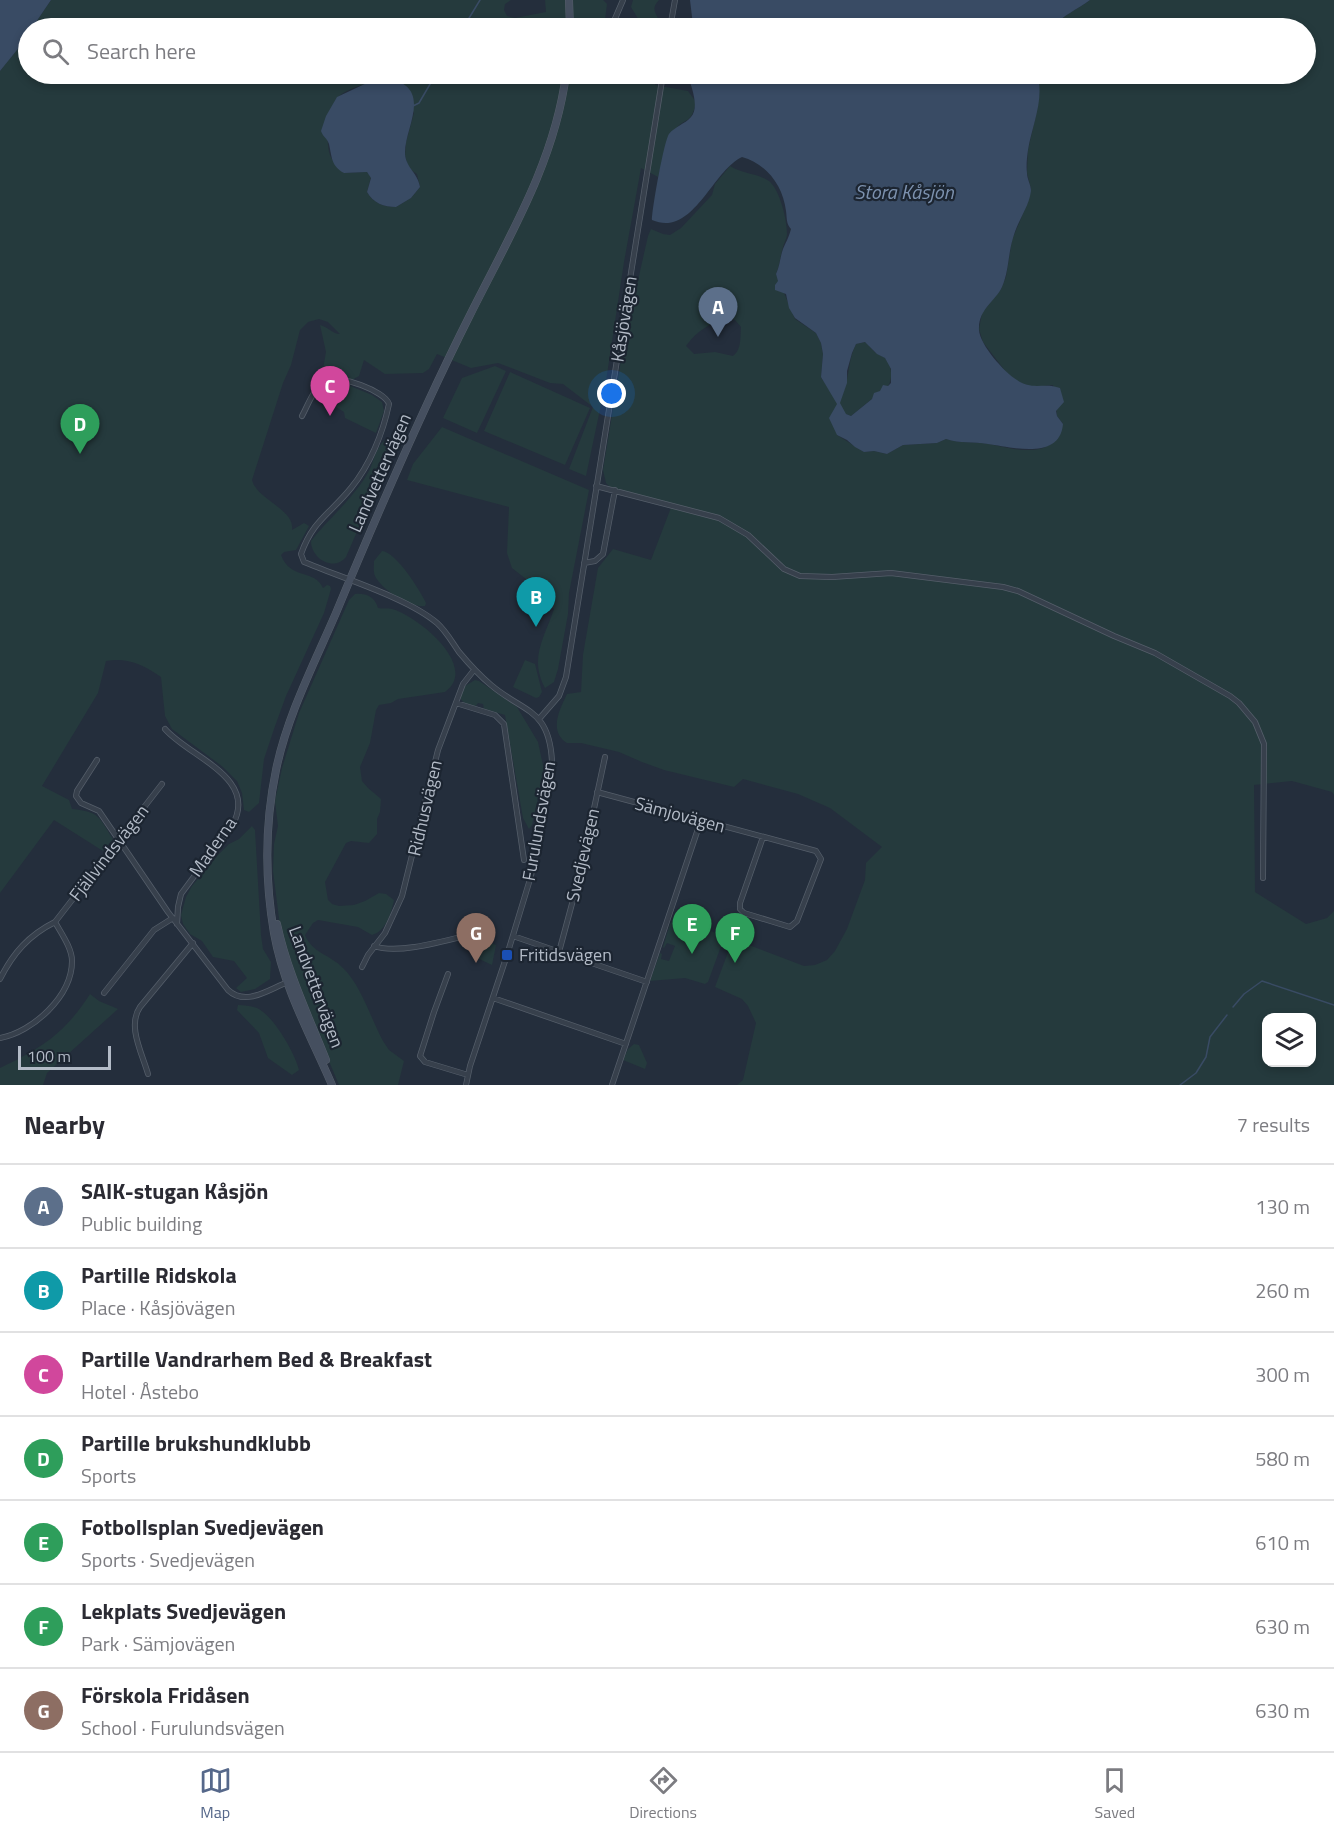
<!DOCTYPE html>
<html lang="en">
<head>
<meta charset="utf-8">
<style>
	body { margin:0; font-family:"Titillium Web",sans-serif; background:#f2f2f3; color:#2b2b33 }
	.controls { position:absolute; right:18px; bottom:18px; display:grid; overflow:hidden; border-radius:12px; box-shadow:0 3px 9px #0003 }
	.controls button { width:54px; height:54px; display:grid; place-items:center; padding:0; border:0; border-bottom:2px solid #e1e1e2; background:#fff; color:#2b2b33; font:30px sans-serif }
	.scale { position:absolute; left:18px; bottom:15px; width:93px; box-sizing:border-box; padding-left:6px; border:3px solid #b3bbc7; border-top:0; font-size:16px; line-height:21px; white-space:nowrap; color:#b3bbc7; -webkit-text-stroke:4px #1c2531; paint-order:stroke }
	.you { position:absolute; left:612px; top:394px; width:21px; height:21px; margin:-15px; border:4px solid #fff; border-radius:50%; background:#1a73e8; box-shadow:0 0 0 9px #1a73e833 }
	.badge { display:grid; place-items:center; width:39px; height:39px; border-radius:50%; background:#56688a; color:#fff; font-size:20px; font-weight:700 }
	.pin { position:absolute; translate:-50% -50px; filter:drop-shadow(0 2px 3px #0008) }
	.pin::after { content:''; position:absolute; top:32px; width:21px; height:18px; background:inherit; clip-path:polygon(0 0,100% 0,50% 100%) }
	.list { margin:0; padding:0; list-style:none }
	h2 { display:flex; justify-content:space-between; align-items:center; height:78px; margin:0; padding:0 24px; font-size:26px }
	h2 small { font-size:20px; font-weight:400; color:#7c7c81 }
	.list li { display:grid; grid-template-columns:39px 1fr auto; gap:18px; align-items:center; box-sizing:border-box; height:84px; padding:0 24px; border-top:2px solid #e1e1e2 }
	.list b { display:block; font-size:22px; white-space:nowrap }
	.list p { margin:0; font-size:20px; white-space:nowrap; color:#7c7c81 }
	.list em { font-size:20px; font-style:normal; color:#7c7c81 }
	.icon { flex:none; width:33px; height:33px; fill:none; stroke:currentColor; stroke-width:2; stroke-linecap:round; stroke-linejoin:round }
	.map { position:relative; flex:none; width:1334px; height:1085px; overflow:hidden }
	.search { position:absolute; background:#fff; box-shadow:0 3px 9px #0003; left:18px; right:18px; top:18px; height:66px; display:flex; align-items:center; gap:15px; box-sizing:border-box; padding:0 21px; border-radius:33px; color:#7c7c81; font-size:22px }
	.sheet { height:666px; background:#fff }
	nav { display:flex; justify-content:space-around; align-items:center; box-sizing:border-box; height:84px; border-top:2px solid #e1e1e2; background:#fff; font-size:16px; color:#7c7c81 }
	nav a { display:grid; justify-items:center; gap:3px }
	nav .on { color:#56688a }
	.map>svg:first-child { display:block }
	.green { fill:#253a3d; fill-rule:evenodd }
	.water { fill:#394b64; fill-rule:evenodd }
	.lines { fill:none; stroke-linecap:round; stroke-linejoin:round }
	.stream { stroke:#394b64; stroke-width:1.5 }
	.street-casing { stroke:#555e6a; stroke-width:6 }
	.secondary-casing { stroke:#555e6a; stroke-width:8 }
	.street { stroke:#37404c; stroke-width:4.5 }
	.secondary { stroke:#454f5f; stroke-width:7 }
	.transit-dot { fill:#1a4fb4; stroke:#1c2531; stroke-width:2 }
	.labels { text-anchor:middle; stroke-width:4.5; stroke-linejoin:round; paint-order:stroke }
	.street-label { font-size:18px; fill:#b3bbc7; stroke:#1c2531 }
	.poi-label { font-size:18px; fill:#b3bbc7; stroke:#1c2531; text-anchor:start }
	.water-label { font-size:20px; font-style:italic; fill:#7c91ae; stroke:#1c2531 }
</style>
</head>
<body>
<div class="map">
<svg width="1334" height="1085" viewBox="0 0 1334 1085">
	<rect width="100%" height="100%" fill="#242e3c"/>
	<path class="green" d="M51,0H511L505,4L504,10L507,16L515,18L546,12L545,0H603L607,4L604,28H32Z
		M633,0H659C648,11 660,16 662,28H642L640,22L631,7Z
		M1090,0H1334V795L1332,792L1292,781L1254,785L1255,892L1306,924L1327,918L1334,911V1085H737L743,1080L756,1023L748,1006L742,999L715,987L733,939L804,966L815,965L827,960L835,951L847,929L865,880L866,863L882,847L830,808L798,794L743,779L734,787L664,770L642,762L619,752L581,743H567C548,731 560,709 567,694L581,692L583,655L598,568L613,549L651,560L672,505L610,487L606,483L603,470L624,342L648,236L651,229L663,234L670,235L681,228L712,195L715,184L730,166C742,174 757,173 769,181C780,190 787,220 787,234C787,238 784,243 783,247C780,257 780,265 776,274L795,319L816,333L821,343L823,354L821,377L834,397L842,395C850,379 847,362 856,344L865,342C870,346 872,350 876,353C879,355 882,356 885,358C892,365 893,379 888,386L851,416L846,414L837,435L864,452L874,451L887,454L903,445L937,443L946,439C961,444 974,441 989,444C1004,447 1036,456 1050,444C1055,440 1059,430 1063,424L1057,416L1053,385L1032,387L1018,382L1006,372L983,342L979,329L982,313L1001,289L1006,277L1012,240L1027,204L1031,189L1027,173L1028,150L1038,106L1037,74H1306V28H1053C1062,15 1077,10 1090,0ZM727,317L735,320L741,327C740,337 742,349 733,356L715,352L694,354L686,346C697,330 710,324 727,317ZM1266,1017H1312V1062H1266Z
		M28,34V74H656L655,85L688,91L696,102C691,126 685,116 674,131C664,144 663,162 658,177L641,168L624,262L606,381L586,476L569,469L593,407L563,384L550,383L498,363L471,368L437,354L429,369L423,373L385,374L364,360L359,376L352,380L322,375L326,352L320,325C328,327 333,334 340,334L328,322L319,319L308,322L300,330L291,365L283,383L252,480C257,500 295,509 292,530L304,523L309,526L296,550L284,552L281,555C290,580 315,569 323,588L327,585L330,586L331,589L324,613L286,696L274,729L264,759L259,803L249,812L244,810L242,793L237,781L223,767L172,729L165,716L161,677C144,665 127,657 106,661L98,693L42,786L69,800L72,809C100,812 98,816 113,839L103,851L54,820L0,893V71ZM392,79L414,113L406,142L405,155L408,168L417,174L420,187L411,198L396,207C384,207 373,203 367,192L371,177L367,172L344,173C340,168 332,161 330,155C325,143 328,105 339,96C352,85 375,82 392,79Z
		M495,366L506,371L477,433L443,418L462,378Z
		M510,372L590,408L565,465L484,431Z
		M348,385L372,395L382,402L384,411L376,433L345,418L344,412L336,407Z
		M442,427L589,490L569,593L568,614L558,669L554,682L545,688C529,658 544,639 554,609C541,596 525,602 526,579L512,568L507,553L509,507L407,480L413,464Z
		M385,440L390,442L392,451L346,557C334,572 311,559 311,541C330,517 356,496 370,469C374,459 377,446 385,440Z
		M382,551C396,552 420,590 426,603L425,606C410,608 381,589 375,576C373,571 374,566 374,561Z
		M355,594C366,593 375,597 378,608C383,609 388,608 392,609C418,616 480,667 445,692L398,699L391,703L379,705L376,710L370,743L360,767L362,781L368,788L381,799L380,812L377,819V834L369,843L351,841L346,843L325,882L328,900L332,904L339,906L354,905L365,901L379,893L386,894L394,900C391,914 386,931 372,935L358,927L318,920L313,923L305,935C312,953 331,955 343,968C361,985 371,1019 383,1041L389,1050L404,1061L398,1085H339L302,997L281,934L273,871L274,844L278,826L275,801L282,768L299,713L349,600Z
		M525,660L535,664L542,692L539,697L536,698L513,687Z
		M475,680L479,681L517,707L538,742L544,770L532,825L529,829L523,818L505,715L484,709L483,704L478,703L475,707C469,706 463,703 460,698L465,686Z
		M252,826L255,830L261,935L263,949L271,962L270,979L255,989L241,992L236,988L247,978L234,961L213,957L202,941L190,934L183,924L181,915L186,897L192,886L217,856L229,844L239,839Z
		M675,918L701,925L724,938L708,982L705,984L685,978L650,981L660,953L662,954L661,959L669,961L675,946L667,943L664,948L663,947L670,924Z
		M488,942L496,945L492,965L473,956L475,946Z
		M90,994L99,1001L118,1009L47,1073L43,1085H0V1068C42,1048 64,1034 90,994Z
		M238,1005C244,1005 251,1006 257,1008C273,1015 295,1053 299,1070L292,1075L268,1058L259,1033L237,1010Z
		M634,1044L639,1045L647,1063L645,1069L623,1060L628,1049Z"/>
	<path class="water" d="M0,0H51L32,28H28V34L25,40L0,71Z
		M690,0H1090C1077,10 1062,15 1053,28H691L693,25Z
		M687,74H1037C1045,99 1032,125 1028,150C1027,157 1026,166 1027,173C1027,179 1031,185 1031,191C1029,207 1017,222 1013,238C1008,254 1009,271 1002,287C995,302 978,309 979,330C980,345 1004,372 1017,380C1032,391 1045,382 1060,388L1064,402L1056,411L1057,416L1063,424C1060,461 1011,447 988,444C973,441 960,444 946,439L937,443L903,445L887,454L874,451L864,452L855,447L847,440L837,435L829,418L837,404L821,377L823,354L821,343L816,333L795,318L789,308L786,294L775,290V285L778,281L776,274C780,266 780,257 783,249C786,242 789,237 791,229C786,224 787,218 786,211C783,186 767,164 742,157C712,171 693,238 652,220C652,209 664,141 669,134C674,127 685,124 691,117C700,107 691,85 687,74ZM865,342L877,354L885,358L891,369V383L888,386L883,385L880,391L874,393L872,399L851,416L846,414L840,403L847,383V371L852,353L856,344Z
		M392,79C433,91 404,128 405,154C406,168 418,173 420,187L411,198L396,207C384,207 373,203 367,192L371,178L367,172L344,173C331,166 332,157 329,144C327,138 323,137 321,131L326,116L337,97L369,82Z"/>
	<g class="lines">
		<path class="stream" d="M463,28L480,0
			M413,106L419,103L436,74
			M1233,1007L1244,994L1262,981L1334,1005
			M1180,1085L1196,1073L1206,1057L1210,1037L1227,1015"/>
		<defs>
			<path id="street" d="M611,28L623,0
				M670,28L675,0
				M302,416C308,405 314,387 326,381C339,374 385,391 389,404C383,433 370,465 351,488C330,514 313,520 301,554L304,562C342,578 408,598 437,623C446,631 452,642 459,652C469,664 479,675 491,685C524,713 549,708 552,761L531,876L507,955L470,1066L466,1085
				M596,486L719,518L748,535L784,569L800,576L832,577L891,573L1003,587L1018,591L1114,636L1155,653L1230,696L1239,703L1255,722L1264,744L1263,878
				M584,563L595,561L603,554L615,490
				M456,703L495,715L504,724L524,860
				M539,719L559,696L566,677L663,74
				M165,729C189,757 258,777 233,824L181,894L178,907L177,924
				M97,760L77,791L76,796L81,803L99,811L168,912L228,990C246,1007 269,989 288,982
				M597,792L816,851L821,859L797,921L790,927L744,913L740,909V903L763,837
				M513,936L647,982
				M374,946C401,956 456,937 485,931
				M559,952L580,874L605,757
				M362,967L368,955L385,933L402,896L438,750L463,684L474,670
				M448,974L434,1012L420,1056L425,1062L468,1075
				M0,979C13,953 29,935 55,922L162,784
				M104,993L154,930L173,918
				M493,998L626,1044
				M0,1038C33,1032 72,996 72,961C72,948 61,933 55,922
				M148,1074C142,1053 127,1026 140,1007L193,943
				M612,1085L701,820"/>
			<path id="secondary" d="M569,0L570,28
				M277,924C287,971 308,1015 326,1060
				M332,1085C310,1034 284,989 274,933C265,880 265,823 276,770C287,716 314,664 336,613C378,512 421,412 470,315C509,237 555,161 566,74"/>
		</defs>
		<use href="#street" class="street-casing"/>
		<use href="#secondary" class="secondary-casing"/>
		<use href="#street" class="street"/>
		<use href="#secondary" class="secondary"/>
	</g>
	<rect class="transit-dot" x="501" y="949" width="12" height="12" rx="3"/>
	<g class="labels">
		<g class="street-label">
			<text transform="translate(624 319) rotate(-81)" y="6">Kåsjövägen</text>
			<text transform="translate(380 473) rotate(-66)" y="6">Landvettervägen</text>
			<text transform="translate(425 808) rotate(-77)" y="6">Ridhusvägen</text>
			<text transform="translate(680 815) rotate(15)" y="6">Sämjovägen</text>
			<text transform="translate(539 821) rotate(-80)" y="6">Furulundsvägen</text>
			<text transform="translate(213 847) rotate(-55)" y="6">Maderna</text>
			<text transform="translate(109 853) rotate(-52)" y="6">Fjällvindsvägen</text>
			<text transform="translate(583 855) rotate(-77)" y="6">Svedjevägen</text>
			<text transform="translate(316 987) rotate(70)" y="6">Landvettervägen</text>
		</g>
		<g class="poi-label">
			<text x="519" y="961">Fritidsvägen</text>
		</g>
		<g class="water-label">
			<text x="904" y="199">Stora Kåsjön</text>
		</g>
	</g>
</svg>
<div class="controls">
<button><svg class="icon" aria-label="layers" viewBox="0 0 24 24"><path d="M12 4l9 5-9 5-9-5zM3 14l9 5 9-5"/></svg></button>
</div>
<div class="scale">100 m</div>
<div class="you"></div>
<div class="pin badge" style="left:718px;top:337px;background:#5c6f8a">A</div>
<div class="pin badge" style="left:536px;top:627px;background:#0f9aa8">B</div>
<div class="pin badge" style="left:330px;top:416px;background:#d1479c">C</div>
<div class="pin badge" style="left:80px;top:454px;background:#2e9e5b">D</div>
<div class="pin badge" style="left:692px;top:954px;background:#2e9e5b">E</div>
<div class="pin badge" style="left:735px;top:963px;background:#2e9e5b">F</div>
<div class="pin badge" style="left:476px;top:963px;background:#8d6e63">G</div>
<div class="search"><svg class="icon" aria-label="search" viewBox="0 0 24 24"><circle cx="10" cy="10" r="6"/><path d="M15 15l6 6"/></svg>Search here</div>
</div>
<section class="sheet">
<h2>Nearby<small>7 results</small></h2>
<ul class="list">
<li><span class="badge" style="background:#5c6f8a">A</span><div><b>SAIK-stugan Kåsjön</b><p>Public building</p></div><em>130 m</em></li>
<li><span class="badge" style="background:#0f9aa8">B</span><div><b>Partille Ridskola</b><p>Place · Kåsjövägen</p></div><em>260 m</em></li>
<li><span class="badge" style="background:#d1479c">C</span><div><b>Partille Vandrarhem Bed &amp; Breakfast</b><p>Hotel · Åstebo</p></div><em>300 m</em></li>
<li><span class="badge" style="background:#2e9e5b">D</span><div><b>Partille brukshundklubb</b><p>Sports</p></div><em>580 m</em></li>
<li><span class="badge" style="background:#2e9e5b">E</span><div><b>Fotbollsplan Svedjevägen</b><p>Sports · Svedjevägen</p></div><em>610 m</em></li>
<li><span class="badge" style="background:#2e9e5b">F</span><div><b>Lekplats Svedjevägen</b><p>Park · Sämjovägen</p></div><em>630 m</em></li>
<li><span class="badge" style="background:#8d6e63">G</span><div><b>Förskola Fridåsen</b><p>School · Furulundsvägen</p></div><em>630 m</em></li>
</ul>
</section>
<nav>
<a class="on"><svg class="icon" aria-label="map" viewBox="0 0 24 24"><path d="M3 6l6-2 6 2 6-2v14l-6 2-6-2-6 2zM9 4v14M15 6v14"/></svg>Map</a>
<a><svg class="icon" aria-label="directions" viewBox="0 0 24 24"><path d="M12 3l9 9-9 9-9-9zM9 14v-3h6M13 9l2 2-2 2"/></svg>Directions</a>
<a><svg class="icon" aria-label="saved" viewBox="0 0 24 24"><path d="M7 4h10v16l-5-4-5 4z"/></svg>Saved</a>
</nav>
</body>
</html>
